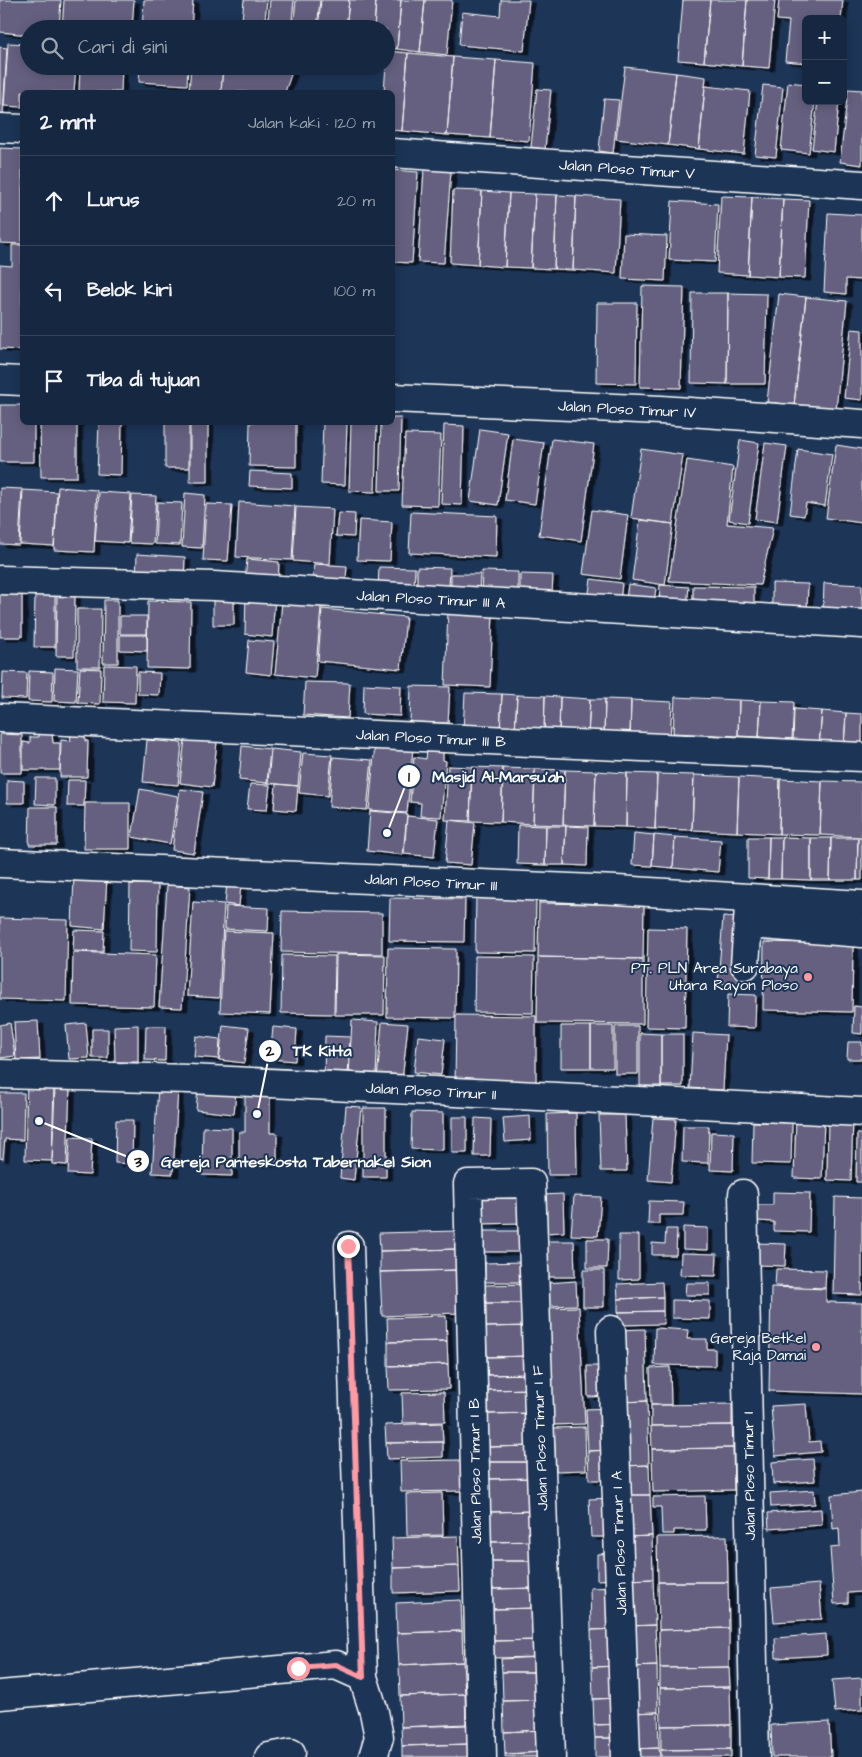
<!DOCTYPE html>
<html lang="id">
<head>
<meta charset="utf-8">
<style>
	body { margin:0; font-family:"Architects Daughter",sans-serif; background:#1f3048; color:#f1f3f6 }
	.controls { position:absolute; right:15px; top:15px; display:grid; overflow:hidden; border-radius:8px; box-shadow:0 2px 12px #0003 }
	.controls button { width:45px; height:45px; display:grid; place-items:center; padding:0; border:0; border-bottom:1px solid #35445a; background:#162841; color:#f1f3f6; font:25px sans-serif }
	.stop { position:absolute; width:15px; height:15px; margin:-11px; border:4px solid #ff9aa2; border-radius:50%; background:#fff }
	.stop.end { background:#ff9aa2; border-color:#fff; box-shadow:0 1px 5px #0008 }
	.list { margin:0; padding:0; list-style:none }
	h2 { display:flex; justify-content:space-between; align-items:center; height:65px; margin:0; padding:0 20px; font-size:21px }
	h2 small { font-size:16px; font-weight:400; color:#9ea6b1 }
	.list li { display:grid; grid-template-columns:32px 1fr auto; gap:15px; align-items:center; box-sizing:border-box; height:90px; padding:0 20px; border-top:1px solid #35445a }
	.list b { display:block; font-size:19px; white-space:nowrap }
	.list em { font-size:16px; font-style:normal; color:#9ea6b1 }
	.icon { flex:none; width:28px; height:28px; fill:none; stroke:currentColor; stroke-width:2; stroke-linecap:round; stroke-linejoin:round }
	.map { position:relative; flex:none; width:862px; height:1757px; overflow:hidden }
	.search { position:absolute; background:#162841; box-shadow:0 2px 12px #0003; left:20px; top:20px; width:375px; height:55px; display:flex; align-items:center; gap:12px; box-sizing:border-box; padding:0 18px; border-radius:28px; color:#9ea6b1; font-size:19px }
	.panel { position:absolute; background:#162841; box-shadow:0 2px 12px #0003; left:20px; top:90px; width:375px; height:335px; border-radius:8px }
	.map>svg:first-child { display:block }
	.building { fill:#65617f; stroke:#fff; filter:url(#shadow) }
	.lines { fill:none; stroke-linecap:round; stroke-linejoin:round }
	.minor-casing { stroke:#fff; stroke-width:31 }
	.minor { stroke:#1d3557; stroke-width:28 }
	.route { stroke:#ff9aa2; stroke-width:6 }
	.poi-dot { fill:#ff9aa2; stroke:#1d3557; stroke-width:2 }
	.labels { text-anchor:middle; stroke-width:4; stroke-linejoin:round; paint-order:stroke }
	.street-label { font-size:15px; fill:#fff; stroke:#1d3557 }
	.poi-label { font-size:15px; fill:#fff; stroke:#1d3557; text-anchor:end }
	.leader { fill:none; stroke:#fff; stroke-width:2 }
	.callout-dot { fill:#fff; stroke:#1d3557; stroke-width:2 }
	.mark-label { font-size:15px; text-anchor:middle; font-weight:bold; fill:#111 }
	.callout-label { font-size:16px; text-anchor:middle; font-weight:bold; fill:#fff; stroke:#1d3557; stroke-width:4; stroke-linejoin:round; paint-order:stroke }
</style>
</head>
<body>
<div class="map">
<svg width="862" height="1757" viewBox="0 0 862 1757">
	<defs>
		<filter id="shadow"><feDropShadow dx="5.5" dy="3" stdDeviation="0" flood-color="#0009"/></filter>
	</defs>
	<rect width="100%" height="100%" fill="#1d3557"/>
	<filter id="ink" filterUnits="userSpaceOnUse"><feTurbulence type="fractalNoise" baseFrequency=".02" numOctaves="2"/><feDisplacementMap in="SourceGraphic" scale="10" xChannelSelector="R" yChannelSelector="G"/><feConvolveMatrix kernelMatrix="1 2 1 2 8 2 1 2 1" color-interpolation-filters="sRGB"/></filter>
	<g filter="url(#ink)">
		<path class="building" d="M0,0H61L59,29H29V35L0,32Z
			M64,0H134L132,29H62Z
			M144,0H193L191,29H142Z
			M244,0H267L264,29H241Z
			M270,0H294L291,29H267Z
			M296,0H320L317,29H293Z
			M321,0H349L346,29H318Z
			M349,0H376L374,29H346Z
			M376,0H401L397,49L386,48V29H374Z
			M401,0H425L420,52L397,49Z
			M425,0H452L447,55L420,52Z
			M501,0H529L524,51L459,45L462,12L500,16Z
			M683,0H710L704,62L678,60Z
			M710,0H747L742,66L704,62Z
			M747,0H775L769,68L742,66Z
			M779,0H843L841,19H806V63L785,61L789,21L777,20Z
			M8,43L29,44V66H76L74,92H22V107L4,106Z
			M0,47L7,48L3,114H0Z
			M387,51L408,53L402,131L392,130V92H384Z
			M408,53L453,57L447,135L402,131Z
			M453,57L496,60L490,138L447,135Z
			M496,60L535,63L529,141L490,138Z
			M80,66H122L121,92H79Z
			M140,66H188L187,85L139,82Z
			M191,66H223L221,92H189Z
			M223,66H294L285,92H221Z
			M625,67L676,73L668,145L616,139Z
			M676,73L706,77L699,149L668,145Z
			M788,82L806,84V101H815L809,153L781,150Z
			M763,85L783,87L776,157L755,155Z
			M705,86L750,91L744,154L699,149Z
			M537,89L551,90L545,149L531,147Z
			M848,89L862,90V165L840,162Z
			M604,99L619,100L613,153L599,151Z
			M818,101H839L834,152L812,149Z
			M0,148L22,149V244L0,243Z
			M424,169L451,171L444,263L418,262Z
			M392,170L418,172L412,263L392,262Z
			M453,190L482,191L478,265L450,263Z
			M482,191L509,193L505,267L478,265Z
			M509,193L535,194L531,268L505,267Z
			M535,194L557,195L554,269L531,268Z
			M557,195L576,196L573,270L554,269Z
			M576,196L620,199L616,273L573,270Z
			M721,196L752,197L748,275L717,273Z
			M752,197L783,199L779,277L748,275Z
			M783,199L809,200L805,278L779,277Z
			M672,201L718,204L715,262L669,260Z
			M828,213L862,215V280L846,279V294L824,292Z
			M624,234L667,236L665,281L622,279Z
			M12,245H22V350L0,349V265L12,266Z
			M642,286L684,287L681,388L640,387Z
			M692,293H728L727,384L691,383Z
			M728,293L767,294L765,384H727Z
			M779,294L806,297L794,405L767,402Z
			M806,297L847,301L836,410L794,405Z
			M597,303H637L636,384L596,383Z
			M851,329L862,330V400L844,398Z
			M0,405H22V422H34V462H0Z
			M392,418H401L399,491H379L381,422H392Z
			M40,422H77V477H41Z
			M99,422H122L121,475L97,474Z
			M165,422H189V468H165Z
			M190,422H208V482H190Z
			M250,422H296V467L249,466Z
			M323,422H347L345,485L321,484Z
			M351,422H377L375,492L349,491Z
			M444,425L464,426L462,505L441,504Z
			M480,429L508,433L498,505L470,501Z
			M405,434L441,435L438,506L402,505Z
			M513,439L544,443L535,504L505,500Z
			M552,439L594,444L581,541L539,535Z
			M740,440L759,443L748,523L729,520Z
			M765,443L787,446L777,522L755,519Z
			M836,445L862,449V523L826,518Z
			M641,449L683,455L673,524L631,518Z
			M798,449L832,454L825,506L806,503L804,516L790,514Z
			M687,460L733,467L727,524L773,528L760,585L669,581Z
			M250,471L292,473V488L249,486Z
			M58,487L97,490L94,552L54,550Z
			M0,488L22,489L19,545L0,544Z
			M23,490L57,492L54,546L20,544Z
			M99,492L131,494L128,543L95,541Z
			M185,493L205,495L202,548L182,547Z
			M132,495L156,496L153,544L129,543Z
			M157,502L182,503L180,545L155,544Z
			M239,502L295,506L292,560L236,557Z
			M206,504L232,505L228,561L203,560Z
			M296,507L333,509L330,564L293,561Z
			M592,510L628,515L620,579L583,574Z
			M411,512L497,516L496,557L409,553Z
			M338,513L355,514L354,537L336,536Z
			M359,520L392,522L390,561L357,560Z
			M640,520L673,524L665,585L632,580Z
			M137,554L185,557L184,583L136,580Z
			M247,559L279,562L278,585L245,582Z
			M314,564L347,566L345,592L312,590Z
			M379,567L415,568L414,589L378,588Z
			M417,567L450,568L449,587L417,586Z
			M482,571L518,572V598L481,597Z
			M451,574H480L479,592L451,591Z
			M520,574L553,575L552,595L520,593Z
			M591,579L622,583L620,603L588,599Z
			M772,583L808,584L807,609L772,607Z
			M824,583L862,585V614L823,613Z
			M628,584L656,588L654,603L626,600Z
			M660,585L689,587L687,605L659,603Z
			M693,586L754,587V604H693Z
			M283,592L322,596L315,678L275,674Z
			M35,593H55V647H34Z
			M0,594H22V637H0Z
			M57,594H75L74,656H56Z
			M246,594L275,597L272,637L245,634Z
			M234,598V625H213V599Z
			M104,600H118V663H103Z
			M148,601L191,602L190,669L147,668Z
			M77,609H101L100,667H77Z
			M322,609L406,617L401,669L318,661Z
			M448,611L493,613L490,687L445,685Z
			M120,616H147V634H120Z
			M120,635H147V651L120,650Z
			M249,640L274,642L271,675L246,672Z
			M104,665L136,666L135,703L103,702Z
			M55,668L78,669L76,702L54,701Z
			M80,668L101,669L100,704L78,703Z
			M29,671L53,672L52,702L28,701Z
			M3,672L27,673L26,699L2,698Z
			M138,672L160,673L159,695L138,694Z
			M305,682L350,683L348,718L303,715Z
			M364,684L401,686L400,716L363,714Z
			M411,686L450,687L448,723L410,722Z
			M465,693L502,694L500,732L463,730Z
			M502,694L517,695L515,733L500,732Z
			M517,695L545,696L544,734L515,733Z
			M545,696L560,697L559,735L544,734Z
			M560,697L590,699L588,736L559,735Z
			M675,697L739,700L738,736L673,733Z
			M590,699H605L604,737L588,736Z
			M605,699L631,700L630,738L604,737Z
			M631,700L672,702L670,740L630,738Z
			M739,700L761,701L759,737L738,736Z
			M761,701L794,702L792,739L759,737Z
			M794,709L822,711L819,746L793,744Z
			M822,711L846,713L844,747L819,746Z
			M846,713L862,714V748L844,747Z
			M52,733L53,743H60V770H23V742L30,743V737H39V734Z
			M0,734L22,735V773H0Z
			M70,734H85V741H88L87,777H60L61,740L71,741Z
			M185,738L217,742L212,787L180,783Z
			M147,740L182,743L178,785L143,782Z
			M375,744L413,748L407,813L369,810Z
			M242,746L270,749L267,783L239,780Z
			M271,749L301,752L298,786L268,783Z
			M427,750L443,751V760L446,761L441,817L420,816L421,803L410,802L414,757L426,759Z
			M303,753L332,755L328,796L299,793Z
			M333,757L372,760L367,810L329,807Z
			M448,766L472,767L470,821L445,820Z
			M472,767L503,768L501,822L470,821Z
			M503,768L535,769L533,824L501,822Z
			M535,769L565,770L563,825L533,824Z
			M565,770L596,771L594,826L563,825Z
			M596,771L627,773L626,827L594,826Z
			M627,773L657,774L655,829L626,827Z
			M657,774L694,775L692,830L655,829Z
			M694,775L739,777L737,832L692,830Z
			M739,777L780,779L779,834L737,832Z
			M36,778H55V805L35,804Z
			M780,779L822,781L820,835L779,834Z
			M7,780L24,781V803H7Z
			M68,780H85L84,806H67Z
			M822,781L862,782V837L820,835Z
			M250,784L270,785L267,810L247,809Z
			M276,784L298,786L296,811L274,809Z
			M140,789L178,796L170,844L132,837Z
			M180,789L203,792L194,853L172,850Z
			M85,803H130V849H84Z
			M30,807H57V845H29Z
			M370,811L407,814L403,855L367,851Z
			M407,816L438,819L434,857L404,854Z
			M449,820L475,823L471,865L445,863Z
			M518,825L546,826L545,865L517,864Z
			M546,826H566L564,865H545Z
			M566,826L588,827L587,866L564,865Z
			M634,833L654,835L652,866L632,865Z
			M654,835L675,837L673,868L652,866Z
			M675,837L721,840L718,872L673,868Z
			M748,837H769L768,879L748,878Z
			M769,837H782L781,879H768Z
			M782,837L811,838V880L781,879Z
			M811,838H831L830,880H811Z
			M831,838H858L857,880H830Z
			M858,838H862V880H857Z
			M74,876L107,878L104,929L72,926Z
			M227,883L241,884L239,906L225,904Z
			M130,884L158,885L157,952L129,951Z
			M167,885L190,887L182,1008L159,1007Z
			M476,896L536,897L535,953L475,952Z
			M390,898L465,899L464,942L389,941Z
			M193,902L224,904L219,998L187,996Z
			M539,903L644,905L643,959L538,957Z
			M226,906L269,908L268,931L225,929Z
			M282,911L382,913V954L281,952Z
			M723,917L744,918L738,985L718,983Z
			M0,918L68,920L66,1001L0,999Z
			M648,928L687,929L685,1028L646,1027Z
			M74,930L104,931L103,952L73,951Z
			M224,931L274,933L270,1014L220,1012Z
			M764,942L853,944L852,1012L763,1010Z
			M388,948L456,949L455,1018L387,1017Z
			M73,952L156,955L154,1007L72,1005Z
			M336,954L385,955L384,1015H335Z
			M282,955L335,956L334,1014L281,1013Z
			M475,956L534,957L533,1013L474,1012Z
			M538,957L643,959V1024L537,1023Z
			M728,994L756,995L755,1028L727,1027Z
			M854,1006L862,1007V1034L853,1033Z
			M456,1015L536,1016V1087L455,1086Z
			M352,1020L378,1022L376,1078L349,1076Z
			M38,1021L40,1059L16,1060L14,1022Z
			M382,1022L408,1024L402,1082L377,1080Z
			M10,1023L15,1056L0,1058V1025Z
			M86,1023L89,1058L69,1059L66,1025Z
			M138,1025V1062H115L114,1026Z
			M223,1025L249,1028L244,1063L219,1060Z
			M146,1026H166L165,1061L145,1060Z
			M561,1026H591V1068H561Z
			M591,1026H613V1068H591Z
			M615,1026H638V1074H615Z
			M273,1027L297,1029L295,1061L270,1059Z
			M92,1029H108V1058H92Z
			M640,1033L661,1034V1086H640Z
			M693,1033L726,1035L723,1090L690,1088Z
			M661,1034H683V1086H661Z
			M196,1036L220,1039L219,1059L194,1057Z
			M325,1036L350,1037L348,1076L324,1075Z
			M418,1036L445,1039L441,1075L414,1072Z
			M848,1042H862V1059H847Z
			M27,1081L54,1082L52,1161L25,1160Z
			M55,1087H70L67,1165L52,1164Z
			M158,1088L178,1089L173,1174L152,1173Z
			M198,1088L236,1092L234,1114L196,1110Z
			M0,1093H24L23,1140L5,1139L3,1159L0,1158Z
			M245,1095H270V1133H277V1164H239V1132H245Z
			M346,1106L361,1107L354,1180L340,1178Z
			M363,1108H386V1177H363Z
			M412,1112L443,1113V1150L411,1149Z
			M576,1113L577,1175H548L547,1114Z
			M599,1115H625L627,1171H601Z
			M530,1116L531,1140L505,1142L503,1118Z
			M452,1117H467V1153H452Z
			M828,1117L853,1118L851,1181L827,1180Z
			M475,1118L491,1119L490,1156H474Z
			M653,1118L676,1119L671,1182L648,1180Z
			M796,1118L824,1119L822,1179L794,1178Z
			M116,1120H133L132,1164L115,1163Z
			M753,1122L792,1123L791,1164L752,1163Z
			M683,1126H709L708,1163L682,1162Z
			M203,1127L232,1128V1176L202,1175Z
			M711,1132L734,1133L733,1171L710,1170Z
			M857,1134H862V1182H856Z
			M70,1137L92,1138L90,1175L68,1174Z
			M773,1192L810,1193L809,1232L774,1231V1222L757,1221V1205H773Z
			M563,1194L564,1232L544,1233L542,1195Z
			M574,1196L601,1197L598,1236L571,1235Z
			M523,1197L524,1223L478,1224L477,1199Z
			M835,1197L862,1198V1295L833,1294Z
			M649,1201L684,1202L683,1215H659V1224H648Z
			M683,1227L708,1228V1250L683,1249Z
			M666,1229H677L676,1255H652V1243L665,1244Z
			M457,1231V1249L380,1251L379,1233Z
			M481,1231H523V1252H482Z
			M619,1235H639V1279L619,1280Z
			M587,1239H608L607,1268H587Z
			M544,1241H574L575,1277H544Z
			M757,1243L786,1244L785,1266L757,1265Z
			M457,1249L458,1270L380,1272V1251Z
			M681,1253L717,1254L716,1276L680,1275Z
			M521,1262L522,1282H485V1263Z
			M776,1269L826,1270L825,1288L775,1286Z
			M458,1270L459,1313L382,1316L380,1272Z
			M583,1270H604V1307H583Z
			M576,1281L577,1305L549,1306L547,1283Z
			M662,1282L663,1297L618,1299L617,1284Z
			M686,1283H710V1295H685Z
			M531,1284V1303H485V1285Z
			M771,1287L826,1289V1302L862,1303V1394L769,1391Z
			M663,1297V1311L618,1312V1299Z
			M672,1300L710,1301V1319L672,1318Z
			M485,1303H531L532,1326L486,1327Z
			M579,1307L585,1424L551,1425L545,1308Z
			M663,1311L664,1324L619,1325L618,1312Z
			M446,1316L447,1341L388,1342L387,1318Z
			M532,1326V1356L487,1357L486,1327Z
			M655,1328L688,1330L687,1339H707V1349H715V1366L654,1365Z
			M645,1329L647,1401L620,1402L617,1330Z
			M447,1341L448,1364L388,1366V1342Z
			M532,1356L533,1374L487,1375V1357Z
			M448,1364L449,1389L389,1390L388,1366Z
			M587,1366H609V1396L588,1397Z
			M670,1367L671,1405H651L650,1368Z
			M533,1374V1389L488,1390L487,1375Z
			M533,1389L534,1413L488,1414V1390Z
			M444,1392L445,1422L403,1423L402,1393Z
			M647,1401L649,1465L622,1466L620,1402Z
			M732,1404V1425L651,1426V1405Z
			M806,1404L809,1442L820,1441L821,1452L775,1456L771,1406Z
			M610,1408L612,1450L588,1451L586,1409Z
			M534,1413L535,1446L489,1447L488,1414Z
			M442,1423L443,1442L386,1443L385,1425Z
			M732,1425L733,1448L652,1449L651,1426Z
			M585,1427L586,1470L556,1471L554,1428Z
			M443,1442V1457L387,1459L386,1443Z
			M535,1446V1462H489V1447Z
			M733,1448L734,1490L653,1492L652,1449Z
			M612,1450L613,1480H589L588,1451Z
			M813,1459L815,1481L773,1484L772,1462Z
			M461,1460L462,1491L401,1492L400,1461Z
			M489,1462H535V1478L489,1479Z
			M649,1465L650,1495H623L622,1466Z
			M535,1478L536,1511L490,1512L489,1479Z
			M814,1490L815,1504L771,1507L770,1493Z
			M862,1492V1592L848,1593V1603L834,1604L830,1548L840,1547L839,1528L833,1529L831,1495Z
			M442,1493L443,1535L407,1536L406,1494Z
			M623,1495H650L652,1536L625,1537Z
			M705,1496L706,1530H674V1534H662L661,1507H653V1497Z
			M613,1498L614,1537H591L589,1499Z
			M821,1509L822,1525L769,1529L768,1513Z
			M536,1511L537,1541L491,1542L490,1512Z
			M458,1536L459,1566L393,1568L392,1538Z
			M652,1536L653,1579L626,1580L625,1537Z
			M727,1536L728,1582H658L657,1537Z
			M537,1541V1561H491V1542Z
			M616,1553L617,1579L597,1580V1554Z
			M491,1561H537L538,1588L492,1589Z
			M459,1566L460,1591L393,1593V1568Z
			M653,1579L655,1625L628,1626L626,1580Z
			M658,1582H728L729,1628L659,1630Z
			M819,1584L822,1619L774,1622L771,1588Z
			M618,1587V1629L591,1630L590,1588Z
			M538,1588V1608L493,1609L492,1589Z
			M461,1600L462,1631L397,1633L396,1603Z
			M538,1608L539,1640L493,1641V1609Z
			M655,1625L657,1666L629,1667L628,1626Z
			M729,1628V1667L660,1668L659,1630Z
			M618,1629L620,1666L592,1667L591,1630Z
			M462,1631L463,1662L399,1665L397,1633Z
			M826,1634L827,1655L776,1658L775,1638Z
			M539,1640V1657L493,1658V1641Z
			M542,1657V1672H502L501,1659Z
			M463,1662L465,1694L400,1696L399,1665Z
			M620,1666L621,1698L593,1699L592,1667Z
			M657,1666L658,1712L631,1713L629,1667Z
			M729,1667L730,1687L660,1688V1668Z
			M502,1672H542L543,1700L503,1701Z
			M862,1678V1710L835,1712L832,1680Z
			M730,1687L731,1725L661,1726L660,1688Z
			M465,1694L466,1724L401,1727L400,1696Z
			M621,1698L622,1724L594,1725L593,1699Z
			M543,1700V1730L504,1732L503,1701Z
			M658,1712L659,1748L632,1749L631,1713Z
			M829,1722L831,1757H772L771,1725Z
			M622,1724V1738H595L594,1725Z
			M469,1725V1744L402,1746L401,1727Z
			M731,1725V1749L661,1750V1726Z
			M543,1730L544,1752L505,1754L504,1732Z
			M595,1738H622L623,1757H595Z
			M469,1744L470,1757H402V1746Z
			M659,1748L660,1757H632V1749Z
			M731,1749V1757H661V1750Z
			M544,1752L545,1757H505V1754Z"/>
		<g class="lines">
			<defs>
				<path id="minor" d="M0,128L22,129
					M392,153L862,185
					M0,380L22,381
					M392,398L661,410L862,424
					M0,580L214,586L862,624
					M0,718L862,757
					M0,863L617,890L862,905
					M749,924L862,933
					M745,965L749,907
					M0,1074L189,1079L862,1112
					M743,1194L755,1757
					M349,1246L363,1677
					M611,1330L626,1757
					M0,1695L336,1665L363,1677L374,1712L379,1737L373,1757
					M269,1757L291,1753
					M482,1757L468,1184L531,1183L551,1757"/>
			</defs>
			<use href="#minor" class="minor-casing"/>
			<use href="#minor" class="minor"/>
		</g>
	</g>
	<g class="lines" filter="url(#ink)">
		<path class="route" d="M298,1668L336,1665L363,1677L348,1246"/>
	</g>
	<g class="poi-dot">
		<circle cx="808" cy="977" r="5"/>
		<circle cx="816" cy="1347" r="5"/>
	</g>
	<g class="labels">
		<g class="street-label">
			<text transform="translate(627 169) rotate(4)" y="5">Jalan Ploso Timur V</text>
			<text transform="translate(627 409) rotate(3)" y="5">Jalan Ploso Timur IV</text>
			<text transform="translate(431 599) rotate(3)" y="5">Jalan Ploso Timur III A</text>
			<text transform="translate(431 738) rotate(3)" y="5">Jalan Ploso Timur III B</text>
			<text transform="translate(431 882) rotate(3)" y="5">Jalan Ploso Timur III</text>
			<text transform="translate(431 1091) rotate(3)" y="5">Jalan Ploso Timur II</text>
			<text transform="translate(540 1438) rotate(-92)" y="5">Jalan Ploso Timur I F</text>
			<text transform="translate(475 1471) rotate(-91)" y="5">Jalan Ploso Timur I B</text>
			<text transform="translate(749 1476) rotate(-91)" y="5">Jalan Ploso Timur I</text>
			<text transform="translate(619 1543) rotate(-92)" y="5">Jalan Ploso Timur I A</text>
		</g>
		<g class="poi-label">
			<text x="798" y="973">PT. PLN Area Surabaya<tspan x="798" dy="17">Utara Rayon Ploso</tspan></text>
			<text x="806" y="1343">Gereja Betkel<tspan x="806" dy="17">Raja Damai</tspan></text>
		</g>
	</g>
	<path class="leader" d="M387 833L409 776M257 1114L270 1051M39 1121L138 1161"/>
	<g class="callout-dot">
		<circle cx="387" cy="833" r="5"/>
		<circle cx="257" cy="1114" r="5"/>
		<circle cx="39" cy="1121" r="5"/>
		<circle cx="409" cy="776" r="12"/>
		<circle cx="270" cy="1051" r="12"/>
		<circle cx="138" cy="1161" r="12"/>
	</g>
	<g class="mark-label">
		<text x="409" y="782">1</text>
		<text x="270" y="1056">2</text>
		<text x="138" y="1167">3</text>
	</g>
	<g class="callout-label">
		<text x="498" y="782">Masjid Al-Marsu'ah</text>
		<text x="322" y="1056">TK Kitta</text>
		<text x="296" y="1167">Gereja Panteskosta Tabernakel Sion</text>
	</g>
</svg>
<div class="controls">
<button>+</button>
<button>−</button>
</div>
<div class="stop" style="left:298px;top:1668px"></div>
<div class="stop end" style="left:348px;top:1246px"></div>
<div class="search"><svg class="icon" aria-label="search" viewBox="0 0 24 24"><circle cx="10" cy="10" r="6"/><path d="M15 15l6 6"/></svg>Cari di sini</div>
<section class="panel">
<h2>2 mnt<small>Jalan kaki · 120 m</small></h2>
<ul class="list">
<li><svg class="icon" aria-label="ahead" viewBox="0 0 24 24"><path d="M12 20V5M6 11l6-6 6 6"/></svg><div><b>Lurus</b></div><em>20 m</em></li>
<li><svg class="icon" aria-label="left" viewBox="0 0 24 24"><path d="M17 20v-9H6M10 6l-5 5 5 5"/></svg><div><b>Belok kiri</b></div><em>100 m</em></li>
<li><svg class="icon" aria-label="arrive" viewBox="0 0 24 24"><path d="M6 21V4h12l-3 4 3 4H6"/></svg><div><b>Tiba di tujuan</b></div></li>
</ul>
</section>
</div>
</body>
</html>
